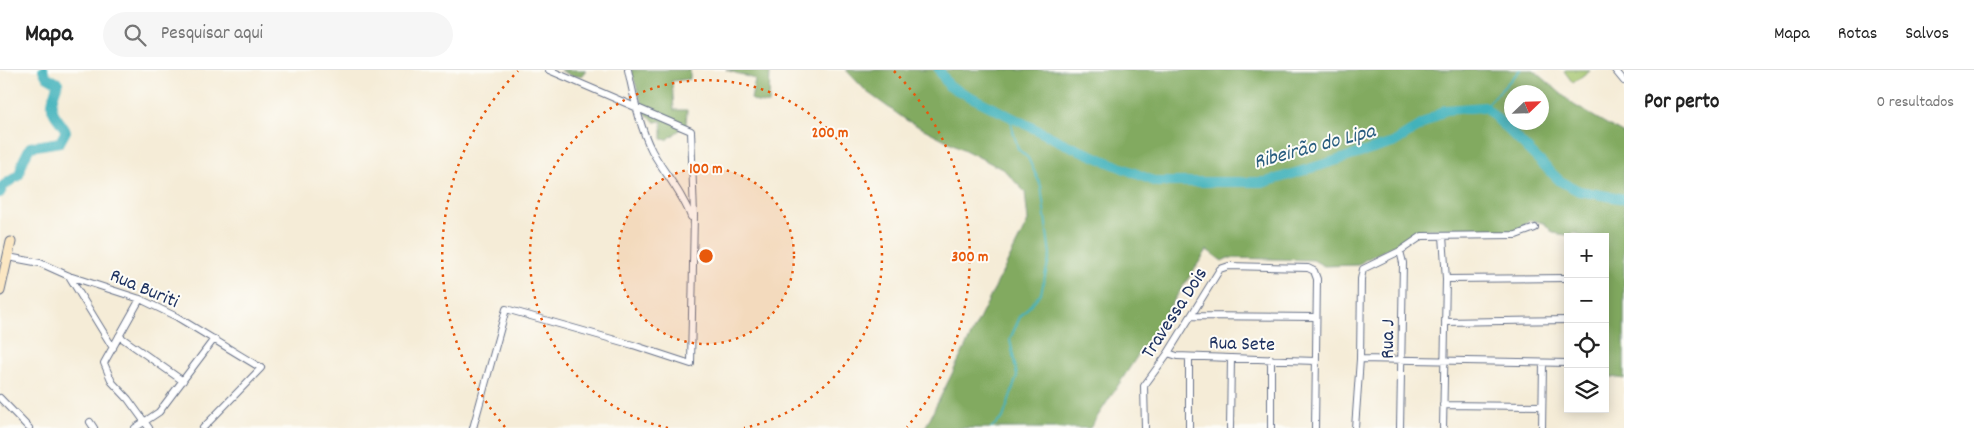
<!DOCTYPE html>
<html lang="pt">
<head>
<meta charset="utf-8">
<style>
	body { margin:0; font-family:Dekko,sans-serif; background:#f6f6f6; color:#222 }
	.controls { position:absolute; right:15px; bottom:15px; display:grid; overflow:hidden; border-radius:0px; box-shadow:0 2px 12px #0003 }
	.controls button { width:45px; height:45px; display:grid; place-items:center; padding:0; border:0; border-bottom:1px solid #e0e0e0; background:#fff; color:#222; font:25px sans-serif }
	.compass { position:absolute; left:1504px; top:15px; width:45px; height:45px; border-radius:50%; background:#fff; box-shadow:0 2px 12px #0003; rotate:67deg }
	.list { margin:0; padding:0; list-style:none }
	h2 { display:flex; justify-content:space-between; align-items:center; height:65px; margin:0; padding:0 20px; font-size:21px }
	h2 small { font-size:16px; font-weight:400; color:#767676 }
	.icon { flex:none; width:28px; height:28px; fill:none; stroke:currentColor; stroke-width:2; stroke-linecap:round; stroke-linejoin:round }
	.map { position:relative; flex:none; width:1624px; height:358px; overflow:hidden }
	header { display:flex; align-items:center; gap:30px; box-sizing:border-box; height:70px; padding:0 25px; background:#fff; border-bottom:1px solid #e0e0e0 }
	header strong { font-size:24px }
	nav { display:flex; gap:28px; margin-inline-start:auto; font-size:18px }
	.search { width:350px; height:45px; background:#f6f6f6; display:flex; align-items:center; gap:12px; box-sizing:border-box; padding:0 18px; border-radius:28px; color:#767676; font-size:19px }
	main { display:flex }
	aside { flex:1; background:#fff }
	.map>svg:first-child { display:block }
	.green { fill:#a3c46c; stroke:#5f7a65 }
	.forest { fill:#82aa60; stroke:#4e6c5f; fill-rule:evenodd }
	.lines { fill:none; stroke-linecap:round; stroke-linejoin:round }
	.stream { stroke:#42b2bb; stroke-width:2 }
	.river { stroke:#42b2bb; stroke-width:10 }
	.street-casing { stroke:#677188; stroke-width:8 }
	.secondary-casing { stroke:#677188; stroke-width:11 }
	.street { stroke:#fff; stroke-width:6 }
	.secondary { stroke:#fbe7c3; stroke-width:9 }
	.ring { fill:none; stroke:#e8590c; stroke-width:2.5; stroke-dasharray:2.5 5 }
	.labels { text-anchor:middle; stroke-width:4; stroke-linejoin:round; paint-order:stroke }
	.street-label { font-size:20px; fill:#1b2f5e; stroke:#fdfcf7 }
	.water-label { font-size:21px; font-style:italic; fill:#295d7f; stroke:#fdfcf7 }
	.centre { fill:#e8590c; stroke:#fdfcf7; stroke-width:2.5 }
	.ring-label { font-size:15px; text-anchor:middle; font-weight:bold; fill:#e8590c; stroke:#fdfcf7; stroke-width:4; stroke-linejoin:round; paint-order:stroke }
</style>
</head>
<body>
<header>
<strong>Mapa</strong>
<div class="search"><svg class="icon" aria-label="search" viewBox="0 0 24 24"><circle cx="10" cy="10" r="6"/><path d="M15 15l6 6"/></svg>Pesquisar aqui</div>
<nav><a>Mapa</a><a>Rotas</a><a>Salvos</a></nav>
</header>
<main>
<div class="map">
<svg width="1624" height="358" viewBox="0 0 1624 358">
	<rect width="100%" height="100%" fill="#fdfcf7"/>
	<filter id="ink" filterUnits="userSpaceOnUse"><feTurbulence type="fractalNoise" baseFrequency=".02" numOctaves="2"/><feDisplacementMap in="SourceGraphic" scale="10" xChannelSelector="R" yChannelSelector="G"/><feConvolveMatrix kernelMatrix="1 2 1 2 8 2 1 2 1" color-interpolation-filters="sRGB"/></filter>
	<filter id="wash" filterUnits="userSpaceOnUse"><feTurbulence type="fractalNoise" baseFrequency=".0096" numOctaves="4" result="noise"/><feDisplacementMap in="SourceGraphic" scale="20" xChannelSelector="R" yChannelSelector="G"/><feGaussianBlur stdDeviation="1.12" result="paint"/><feColorMatrix in="noise" values="0 0 0 0 0 0 0 0 0 0 0 0 0 0 0 0 0 1.4 0 .05"/><feComposite in="paint" operator="in"/></filter>
	<g filter="url(#wash)">
		<rect width="100%" height="100%" fill="#f5ecd7"/>
		<path class="green" d="M1566,0H1590L1573,13L1564,1Z"/>
		<path class="forest" d="M560,0H586L581,6H572Z
			M631,0H690V9L672,11L674,40H687L686,55L667,70L662,69V51L655,52L645,43Z
			M726,0H770L769,34L757,32L751,29L755,9Z
			M846,0H1534L1574,35L1624,64V309L1605,306V167H1582L1577,163L1566,165L1553,163L1544,153L1530,150L1517,162L1427,159L1365,190L1358,195L1324,196L1313,190L1228,188L1222,191L1207,180L1090,358H925L1028,151L1025,122L1004,100L906,50L867,22ZM1512,22H1542V52H1512Z"/>
		<g class="lines">
			<path class="stream" d="M1485,37L1520,0
				M991,358L1003,348L1017,306L1010,269L1020,247L1041,223L1050,185L1041,116L1028,88L1018,79L1009,46"/>
			<path class="river" d="M939,0L949,16L1065,74L1156,112H1266L1393,73L1445,40L1485,37L1560,111L1579,121L1624,129
				M0,123L4,115L19,105L23,91L30,77L60,72L66,61C51,38 47,42 58,13L46,6L43,0"/>
		</g>
	</g>
	<g filter="url(#ink)">
		<g class="lines">
			<defs>
				<path id="street" d="M628,0C634,27 639,56 652,81C664,103 682,122 691,147
					M1615,0L1624,11
					M8,187L40,193L69,206L140,229L177,247L261,298L203,358
					M69,206L113,278
					M1446,209L1568,208
					M140,229L104,293L112,312L128,329L149,358
					M1191,246L1316,247
					M1445,252L1568,250
					M119,266L183,311
					M1168,283L1177,286L1316,291
					M1189,287V358
					M1360,289L1568,293
					M0,328L29,358
					M1443,335L1542,336
					M90,352L94,358
					M135,358L159,342L214,269
					M473,358L506,239L633,275L691,294L694,145L691,61L549,0
					M1145,358L1144,316L1168,283L1220,199L1229,196L1308,198L1314,201L1317,209L1315,358
					M1230,358L1231,288
					M1271,358V289
					M1355,358L1360,289L1361,209L1363,199L1400,181L1422,166L1516,165L1535,158
					M1400,358L1403,193L1400,181
					M1443,358L1446,209L1443,166
					M1542,358L1543,294"/>
				<path id="secondary" d="M0,221L11,172"/>
			</defs>
			<use href="#street" class="street-casing"/>
			<use href="#secondary" class="secondary-casing"/>
			<use href="#street" class="street"/>
			<use href="#secondary" class="secondary"/>
		</g>
	</g>
	<circle cx="706" cy="186" r="88" fill="#e8590c" fill-opacity=".12"/>
	<g class="ring">
		<circle cx="706" cy="186" r="88"/>
		<path d="M668 358A176 176 0 1 1 744 358"/>
		<path d="M505 357A264 264 0 0 1 518 1M894 1A264 264 0 0 1 907 357"/>
	</g>
	<g class="labels">
		<g class="street-label">
			<text transform="translate(145 217) rotate(23)" y="7">Rua Buriti</text>
			<text transform="translate(1173 242) rotate(-57)" y="7">Travessa Dois</text>
			<text transform="translate(1386 269) rotate(-89)" y="7">Rua J</text>
			<text transform="translate(1242 272) rotate(2)" y="7">Rua Sete</text>
		</g>
		<g class="water-label">
			<text transform="translate(1314 75) rotate(-15)" y="7">Ribeirão do Lipa</text>
		</g>
	</g>
	<circle cx="706" cy="186" r="8" class="centre"/>
	<g class="ring-label">
		<text x="830" y="67">200 m</text>
		<text x="706" y="103">100 m</text>
		<text x="970" y="191">300 m</text>
	</g>
</svg>
<div class="controls">
<button>+</button>
<button>−</button>
<button><svg class="icon" aria-label="locate" viewBox="0 0 24 24"><circle cx="12" cy="12" r="6"/><path d="M12 2v4M12 18v4M2 12h4M18 12h4"/></svg></button>
<button><svg class="icon" aria-label="layers" viewBox="0 0 24 24"><path d="M12 4l9 5-9 5-9-5zM3 14l9 5 9-5"/></svg></button>
</div>
<svg class="compass" viewBox="-18 -18 36 36"><path d="M0-13l5 13h-10z" fill="#e53935"/><path d="M0 13l5-13h-10z" fill="#767676"/></svg>
</div>
<aside>
<h2>Por perto<small>0 resultados</small></h2>
<ul class="list">
</ul>
</aside>
</main>
</body>
</html>
